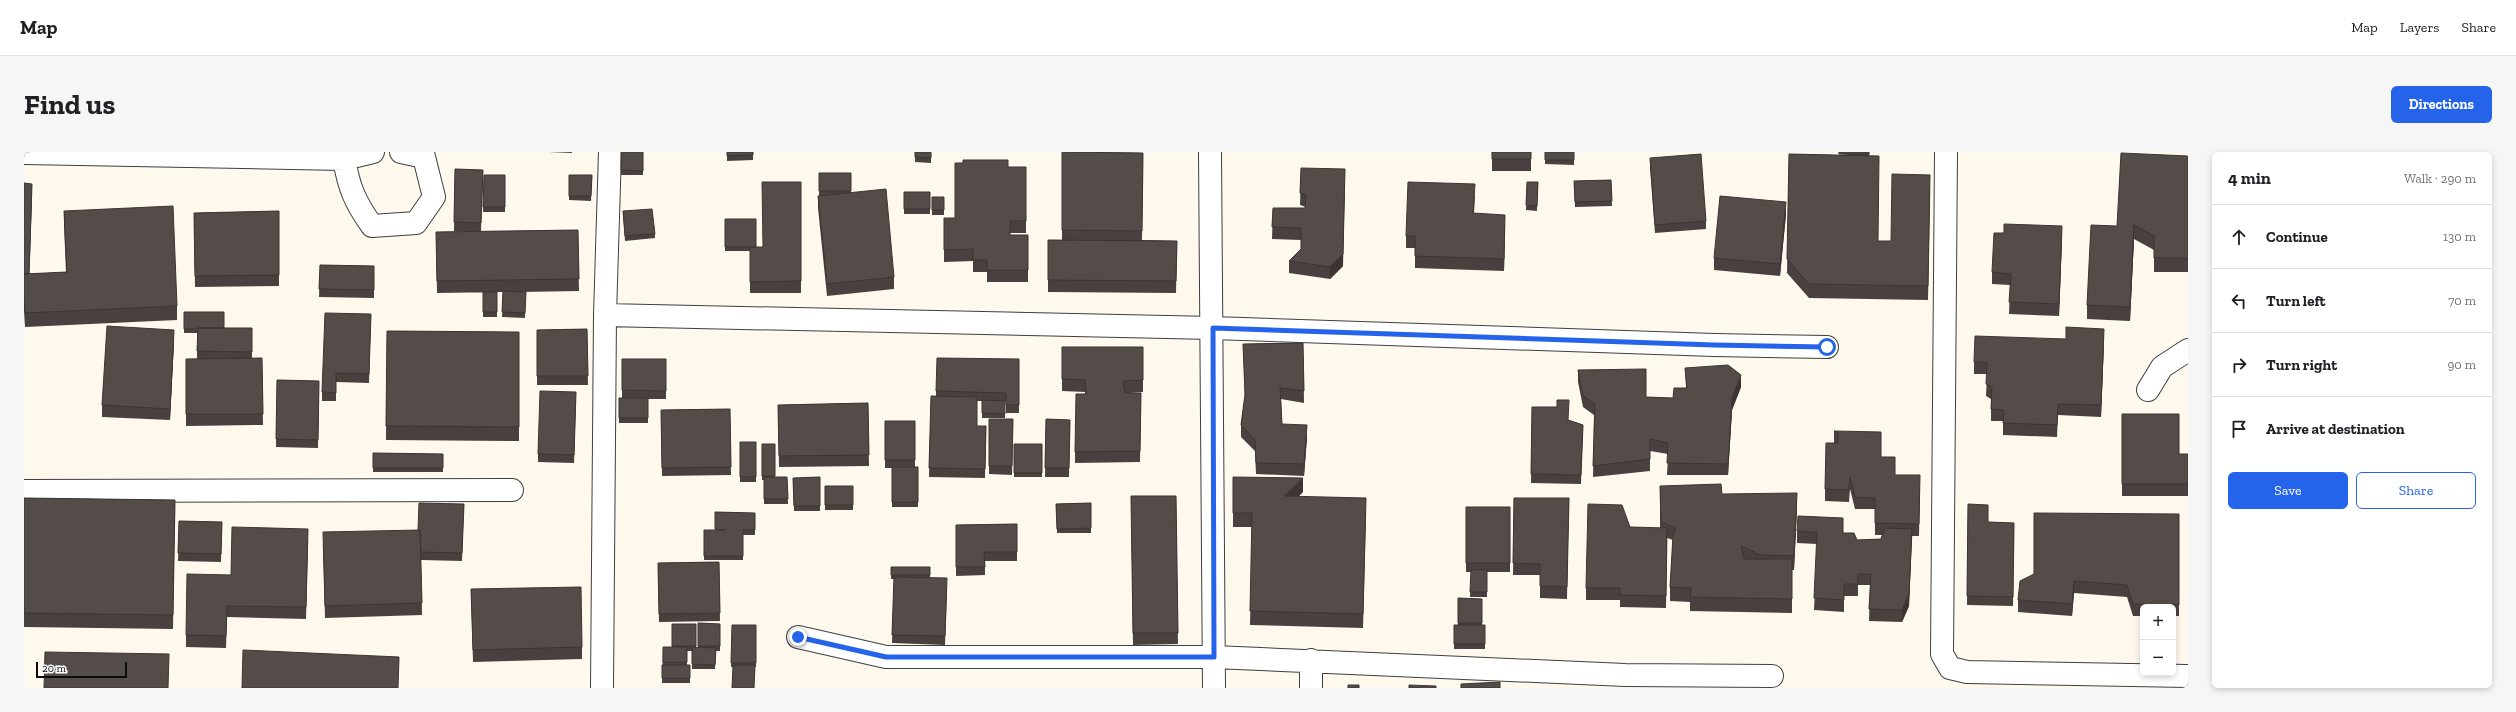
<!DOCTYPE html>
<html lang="en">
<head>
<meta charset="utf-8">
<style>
	body { margin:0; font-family:"Zilla Slab",serif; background:#f6f6f6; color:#202124 }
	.controls { position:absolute; right:12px; bottom:12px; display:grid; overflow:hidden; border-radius:6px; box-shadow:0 2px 6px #0003 }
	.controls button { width:36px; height:36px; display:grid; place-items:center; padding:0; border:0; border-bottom:1px solid #e0e0e0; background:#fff; color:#202124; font:20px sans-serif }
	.scale { position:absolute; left:12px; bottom:10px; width:91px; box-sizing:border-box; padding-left:4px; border:2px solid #0c0c0c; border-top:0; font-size:11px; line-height:14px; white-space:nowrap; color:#0c0c0c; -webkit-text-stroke:3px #fff; paint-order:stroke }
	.stop { position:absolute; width:12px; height:12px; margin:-9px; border:3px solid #2563eb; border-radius:50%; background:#fff }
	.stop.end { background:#2563eb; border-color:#fff; box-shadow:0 1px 4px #0008 }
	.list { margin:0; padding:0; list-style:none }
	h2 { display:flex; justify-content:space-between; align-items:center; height:52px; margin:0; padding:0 16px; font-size:17px }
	h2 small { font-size:13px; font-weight:400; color:#757577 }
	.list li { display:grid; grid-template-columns:26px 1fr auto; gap:12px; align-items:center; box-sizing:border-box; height:64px; padding:0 16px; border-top:1px solid #e0e0e0 }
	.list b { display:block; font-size:15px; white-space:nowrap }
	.list em { font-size:13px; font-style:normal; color:#757577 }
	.actions { display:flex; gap:8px; padding:12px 16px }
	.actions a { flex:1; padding:9px 0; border:1px solid #2563eb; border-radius:6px; text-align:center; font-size:14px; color:#2563eb }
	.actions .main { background:#2563eb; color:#fff }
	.icon { flex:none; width:22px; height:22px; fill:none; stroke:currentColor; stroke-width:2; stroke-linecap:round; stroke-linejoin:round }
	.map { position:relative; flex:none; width:2164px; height:536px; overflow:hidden; border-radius:6px }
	header { display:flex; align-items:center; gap:24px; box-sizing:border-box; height:56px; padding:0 20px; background:#fff; border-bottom:1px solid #e0e0e0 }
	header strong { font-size:19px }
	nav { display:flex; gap:22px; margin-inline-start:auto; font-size:14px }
	.intro { display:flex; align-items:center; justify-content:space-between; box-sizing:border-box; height:96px; padding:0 24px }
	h1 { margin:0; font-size:28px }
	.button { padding:10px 18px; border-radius:6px; background:#2563eb; color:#fff; font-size:14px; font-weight:700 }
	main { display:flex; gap:24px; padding:0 24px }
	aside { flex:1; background:#fff; border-radius:6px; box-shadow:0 2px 6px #0003 }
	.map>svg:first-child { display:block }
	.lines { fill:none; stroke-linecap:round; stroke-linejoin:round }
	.minor-casing { stroke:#3f3f3f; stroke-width:24 }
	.minor { stroke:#fff; stroke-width:22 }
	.wall { fill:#48413f }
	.shaded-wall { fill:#3b3533 }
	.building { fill:#544c49; stroke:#3b3533 }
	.route { stroke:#2563eb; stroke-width:5 }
</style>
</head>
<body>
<header>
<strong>Map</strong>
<nav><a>Map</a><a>Layers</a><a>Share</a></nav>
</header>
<div class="intro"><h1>Find us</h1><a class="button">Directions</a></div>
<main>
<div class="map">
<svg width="2164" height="536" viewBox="0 0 2164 536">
	<rect width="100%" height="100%" fill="#fef8ed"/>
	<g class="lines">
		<defs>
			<path id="minor" d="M1186,0L1190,536
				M1922,0L1918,502L1926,516L1943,520L2164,524
				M0,1L320,7L349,0
				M320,7C325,36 331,50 348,74L392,71L410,45L400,5L377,0
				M581,163L1189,176L1690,193L1803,195
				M2124,238L2138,215L2164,198
				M0,339L488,338
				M774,485L862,505H1190L1601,523L1748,524
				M578,536L581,163L586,0
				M1287,536V508"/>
		</defs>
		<use href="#minor" class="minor-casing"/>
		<use href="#minor" class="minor"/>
	</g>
	<path class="wall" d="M524,0H548V1Z
		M597,0H619V23H597Z
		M703,0H729V8L703,9Z
		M891,0H907V11L891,10Z
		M1038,0L1119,1L1118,88L1153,89L1152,141L1024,140V88H1038Z
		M1468,0H1507V19H1468Z
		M1521,0H1550V13L1521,12Z
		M1845,0L1854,89H1867L1906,37L1904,148L1785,146L1763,121L1765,2L1815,3Z
		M2164,4V120H2130V98L2110,87L2106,169L2063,167V153L2093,74Z
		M1626,6L1682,69V77L1631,81L1626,15Z
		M939,11L984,15H1002V81H986V83H1004V130H963V120H949V109L920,110V66H931Z
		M1277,16L1319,114L1306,127L1265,121V109L1277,97V88L1248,87L1249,56H1281L1282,55L1276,53Z
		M431,17L459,18L457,79H430Z
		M795,21H827V41L870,125V137L803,144L794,56V44H798H795Z
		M460,23H481V60H459Z
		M545,23H568L567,49L545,48Z
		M1587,28L1588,54L1551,55L1550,29Z
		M777,30V141H726V99H701V67L732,95H739Z
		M1503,30H1514L1513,59L1502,58Z
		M0,31L8,43L5,122L42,120L40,73V59L153,154V168L1,175L0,159Z
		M880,40H906V62H880Z
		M1451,44L1450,61L1481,75L1480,119L1391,116V96H1382V84Z
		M908,45H920V63H908Z
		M255,59V134L171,135L170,61Z
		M599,59L631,82V86L601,89Z
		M1762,62L1756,124L1690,118V106Z
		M554,78L555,139L497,140H502L501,166L478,165L479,140L413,141L412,80Z
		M2038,86L2035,164L1985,162L1986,133L1968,132V120Z
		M296,113L350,114V146L295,145Z
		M459,140H473V165H459Z
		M160,160L200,176H228V206H238L239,273L162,274V207H173V181H160Z
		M347,162L345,231L312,230V249H298V240Z
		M563,177L564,233H513V178Z
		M363,179L495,180V289L362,288Z
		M150,189L146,268L78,265V253Z
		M2080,189L2077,265L2034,263L2033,285L1979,283V269H1967V247L1962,244L1963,222H1950V210Z
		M1279,191L1280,251L1257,247L1258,272L1283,285L1280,324L1232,322L1231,299L1217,285V273L1221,245L1219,192Z
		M1038,195H1119V240L1105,241H1117L1116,310L1051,311V300L1061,242V240L1038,239Z
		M598,207H642V247H624V271H595V246H598Z
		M995,207V261H982V249H981V266H958V249H953V274H962L961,326L905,325L907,244H912V239Z
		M1661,216L1717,235L1708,258L1704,323H1643L1644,302L1626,299V319L1569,325L1570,263L1559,255L1554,230V218L1622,245L1649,246L1662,236Z
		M253,228L295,229L294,296L252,295Z
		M552,248L550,311L514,310V302Z
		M844,251L845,314L755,315L754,253Z
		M1508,255L1559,273L1557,332L1507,331Z
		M706,257L707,323L638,324L637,258Z
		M2098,262L2155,302H2164V344H2098Z
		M965,267H989L988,323L965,322Z
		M1022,267L1046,268L1045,325H1021Z
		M861,269H891V315H894V355H868V316H861Z
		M1810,279L1857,305L1871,323L1896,335L1895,384H1888L1885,454L1878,470L1845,469L1846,433H1834V444H1820V460L1790,458L1793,392L1773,391V379L1819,381L1833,388L1857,387L1858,383H1851V357H1831L1826,337L1825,350L1801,349V337L1810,291Z
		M716,290H732V330H716Z
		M738,292H751V325H763L764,352H740V328H738Z
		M990,292H1018V325H990Z
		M349,301L419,302V320H349Z
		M796,325V359H770L769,326Z
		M801,334H829V358H801Z
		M1636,334L1698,342L1773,355L1770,418H1768V461L1666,459V450L1646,449V435L1649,388L1643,386L1642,456L1596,455V448H1562V436L1606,375L1636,376Z
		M1279,340L1274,345L1342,360L1339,476L1226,473L1228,375H1209V361Z
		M1107,344H1152L1154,492L1109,493Z
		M0,346L151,348L149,477L0,475Z
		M1490,346H1545L1543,447L1516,446V423H1489Z
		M1067,351V381H1033L1032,352Z
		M440,352L438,409L397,408L398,463L301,466L299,392L394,378Z
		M1944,352L1964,370L1990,371L1989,454L1943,453Z
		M1442,355H1486V420H1463V445H1446L1447,420H1442Z
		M691,360L731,361V383H719V408H680V378H691Z
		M2155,362V464H2149V455H2119V464H2109L2103,445L2050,441L2048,464L1994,460V448Z
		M155,369L198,370L197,410L154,409Z
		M993,372V409H961V423L932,424V373Z
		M284,389L282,467L203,465L202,496L162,495V483L207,423Z
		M695,410L696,469L635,470L634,411Z
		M867,415H906V426L923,435L921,493L868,491L870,427H867Z
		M447,437L558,495V507L449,510Z
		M1434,446L1458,447V473H1461V497H1430V473H1434Z
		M674,471L696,472V499H692L691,517H668V499H663V513H666V531H638L639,495H648V472H672V496H674Z
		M708,473H732V515H707Z"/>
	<path class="shaded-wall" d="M1321,29L1319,114L1306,127V115Z
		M8,32V43L5,136V124Z
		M1762,50V62L1756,124V112Z
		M1481,63V75L1480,119V107Z
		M2110,73V87L2106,169V155Z
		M2038,74V86L2035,164V152Z
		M2080,177V189L2077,265V253Z
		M150,178V189L146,268V257Z
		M1717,223V235L1708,258L1704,323V312L1708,246Z
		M1283,273V285L1280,324V312Z
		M1279,326V340L1260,358V344Z
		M1773,341V355L1770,418V404Z
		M1888,377L1885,454L1878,470V458Z
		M2050,429V441L2048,464V452Z"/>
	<path class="building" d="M597,0H619V19L597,18Z
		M703,0H729V3L703,4Z
		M891,0H907V6L891,5Z
		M1038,0L1119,1L1118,79L1038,78Z
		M1468,0H1507V7H1468Z
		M1521,0H1550V8H1521Z
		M1815,0H1845V2H1815Z
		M2097,1L2164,4V106H2130V84L2110,73L2106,155L2063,153L2067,73L2093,74Z
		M1677,2L1682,69L1631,73L1626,6Z
		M1765,2L1855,4L1854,89H1867L1868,22L1906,23L1904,134L1785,132L1763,107Z
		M939,8H984V15H1002V69H986V83H1004V118H963V108H949V97L920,98V66H931V11H939Z
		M1277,16L1321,17L1319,102L1306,115L1265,109L1277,97V76L1248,75L1249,56H1281L1282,43L1276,41Z
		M431,17L459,18L457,71L430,70Z
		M795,21H827V39H795Z
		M460,23H481V55H459Z
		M545,23H568L567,44H545Z
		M1587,28L1588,49L1551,50L1550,29Z
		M738,30H777V129L726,130V95H739Z
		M1384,30L1451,32L1449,61L1481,63L1480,107L1391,104V84H1382Z
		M1503,30H1514L1513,54L1502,53Z
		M0,31L8,32L5,122H0Z
		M862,37L870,125L803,132L794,44Z
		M880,40H906V57H880Z
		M1696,44L1762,50L1756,112L1690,106Z
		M908,45H920V58H908Z
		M149,54L153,154L1,161L0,145V122L43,120L40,59Z
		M628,57L631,82L601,84L599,59Z
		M255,59V123L171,124L170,61Z
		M701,67H732V95H701Z
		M1980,72L2038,74L2035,152L1985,150L1987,122L1968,120L1970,81H1980Z
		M554,78L555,127L413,129L412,80Z
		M1024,88L1153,89L1152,129L1024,128Z
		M296,113L350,114V138L295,137Z
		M479,139L502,140L501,161L478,160Z
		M459,140H473V160H459Z
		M160,160H200V176H174V177H160Z
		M301,161L347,162L345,222L312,221V241L298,240Z
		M83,174L150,178L146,257L78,253Z
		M2042,175L2080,177L2077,253L2034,252L2033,273L1979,271L1980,258L1967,257L1968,235L1962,232L1963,210H1950L1951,184L2042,187Z
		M174,176H228V200L173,199Z
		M563,177L564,224H513V178Z
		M363,179L495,180V275L362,274Z
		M1279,191L1280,239L1256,236L1258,272L1283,273L1280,312L1232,311L1231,288L1217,273L1221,242L1219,192Z
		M1038,195H1119V228L1099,229L1101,241H1117L1116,299L1051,300L1052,242H1062L1061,228L1038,227Z
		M238,206L239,262H162V207Z
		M913,206L995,207V253H982V241L912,239Z
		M598,207H642V239L598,238Z
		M1704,213L1717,223L1708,246L1704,312L1643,311L1644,291L1626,287V307L1569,314L1571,252L1559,244L1554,218L1622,217V245L1649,246L1650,236H1663L1661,216Z
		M253,228L295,229L294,288L252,287Z
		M516,239L552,240L550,303L514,302Z
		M907,244L953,245V274H962L961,317L905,316Z
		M595,246H624V266H595Z
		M958,248L981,249V262L958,261Z
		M1533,248H1545L1544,268L1559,273L1557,323L1507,322L1508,255H1533Z
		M844,251L845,303L755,304L754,253Z
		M706,257L707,315L638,316L637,258Z
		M2098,262H2155V302H2164V332H2098Z
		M965,267H989L988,314H965Z
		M1022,267L1046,268L1045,316H1021Z
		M861,269H891V308H861Z
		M1810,279L1857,280V305H1871V323H1896L1895,372L1851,371V346L1831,345L1826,325L1825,338L1801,337L1802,291H1814V281Z
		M716,290H732V325H716Z
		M738,292H751V324H738Z
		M990,292H1018V321H990Z
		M349,301L419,302V316H349Z
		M868,315H894V350H868Z
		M740,325H763L764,347H740Z
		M796,325V354H770L769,326Z
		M1209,325L1279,326L1260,344L1342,346L1339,462L1226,459L1228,361H1209Z
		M1697,332L1698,342L1773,341L1770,404L1736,403L1717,394L1720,407H1768V447L1666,445L1667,436L1646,435L1649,383L1652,376L1637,370L1636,334Z
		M801,334H829V353H801Z
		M1107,344H1152L1154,481H1109Z
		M0,346L151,348L149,463L0,461Z
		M1490,346H1545L1543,435L1516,434V412L1489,411Z
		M395,351L440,352L438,401L397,400L396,378H394Z
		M1067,351V376L1033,377L1032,352Z
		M1564,352L1598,353L1606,375L1643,376L1642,444L1596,443V436H1562Z
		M1944,352L1964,353V370L1990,371L1989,445L1943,444Z
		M1442,355H1486V411H1442Z
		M691,360L731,361V378H719V404H680V378H701L691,377Z
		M2010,361L2155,362V453L2109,452L2103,433L2050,429L2048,452L1994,448L1996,429L2010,422Z
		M1774,364L1819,366V381H1830L1833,388L1857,387L1861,376L1888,377L1885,442L1878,458L1845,457L1847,422H1834V432H1820V448L1790,446L1793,380L1773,379Z
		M155,369L198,370L197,402L154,401Z
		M993,372V400H960L961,415H932V373Z
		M208,375L284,377L282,455L203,454L202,484L162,483L163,422L207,423Z
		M396,378L398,451L301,454L299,380Z
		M695,410L696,461L635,462L634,411Z
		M867,415H906V423H867Z
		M1447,418H1463V440H1446Z
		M870,425L923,426L921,484L868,483Z
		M557,435L558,495L449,498L447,437Z
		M1434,446L1458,447V471H1434Z
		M674,471L696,472V494H674Z
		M648,472H672V494H648Z
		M708,473H732V511H707Z
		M1430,473H1461V492H1430Z
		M639,495H663V510H639Z
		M668,495L692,496L691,513L668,512Z
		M219,498L375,505L374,536H218Z
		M21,500L145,502L144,536H20Z
		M638,513H666V526H638Z
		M709,513H731L730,536H708Z
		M1476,530V536H1437V532Z
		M1324,533H1335V536H1324Z
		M1385,533L1412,534V536H1385Z"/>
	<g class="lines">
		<path class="route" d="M774,485L862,505H1190L1189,176L1690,193L1803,195"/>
	</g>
</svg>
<div class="controls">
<button>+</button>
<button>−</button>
</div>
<div class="scale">20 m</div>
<div class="stop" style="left:1803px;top:195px"></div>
<div class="stop end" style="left:774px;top:485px"></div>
</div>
<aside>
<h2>4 min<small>Walk · 290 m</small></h2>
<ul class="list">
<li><svg class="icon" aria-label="ahead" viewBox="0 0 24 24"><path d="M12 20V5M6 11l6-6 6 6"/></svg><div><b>Continue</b></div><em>130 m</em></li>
<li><svg class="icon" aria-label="left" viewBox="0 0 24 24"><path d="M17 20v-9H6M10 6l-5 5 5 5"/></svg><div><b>Turn left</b></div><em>70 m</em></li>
<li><svg class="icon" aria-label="right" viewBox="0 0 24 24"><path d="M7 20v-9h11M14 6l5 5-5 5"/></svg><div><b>Turn right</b></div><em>90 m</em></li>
<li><svg class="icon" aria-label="arrive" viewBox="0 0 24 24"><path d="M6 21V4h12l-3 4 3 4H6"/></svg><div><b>Arrive at destination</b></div></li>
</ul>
<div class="actions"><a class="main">Save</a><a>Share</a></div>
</aside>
</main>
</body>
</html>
